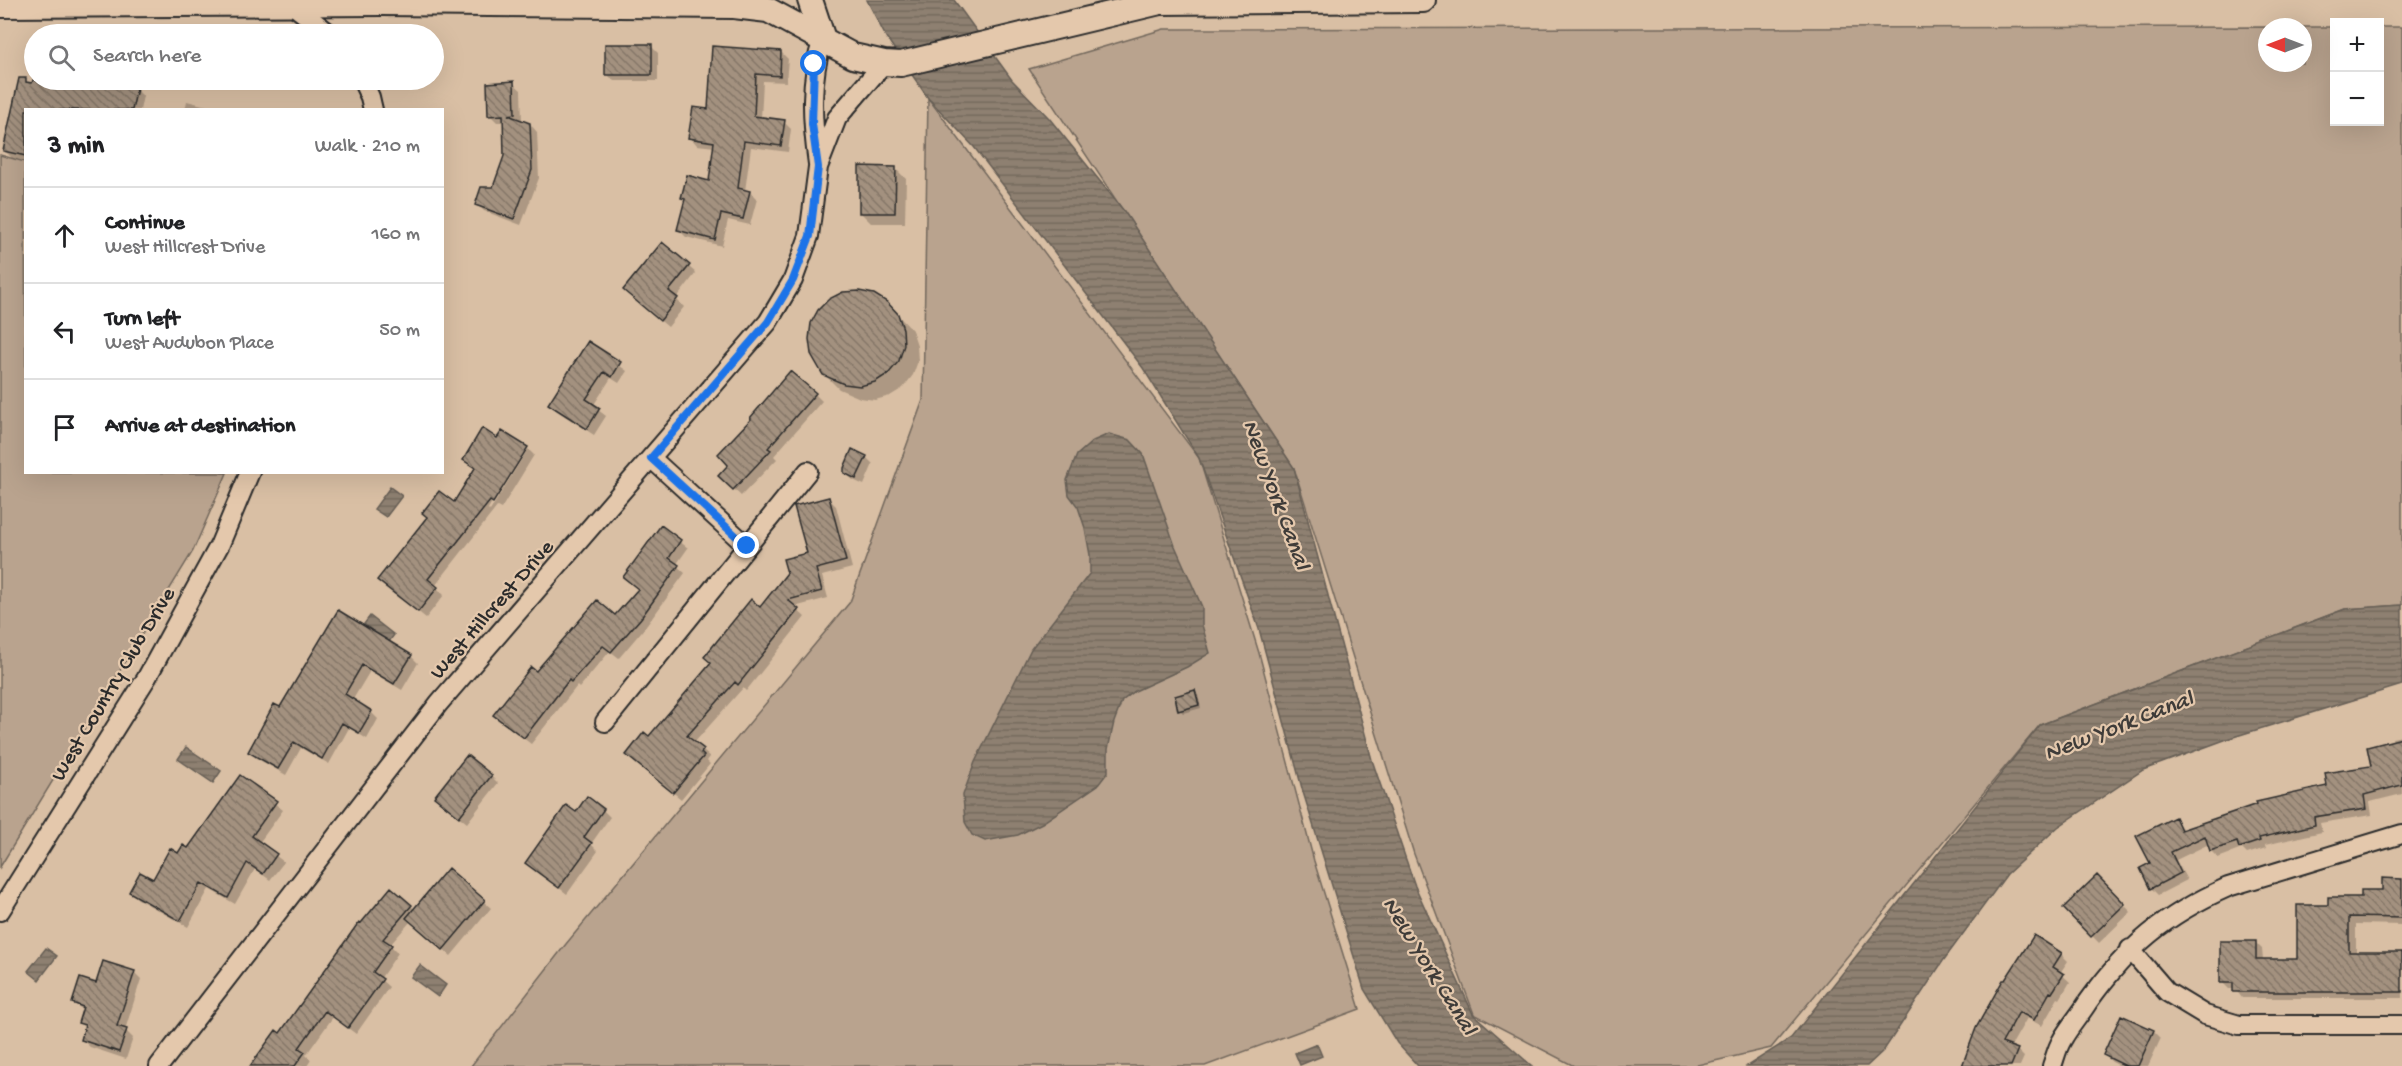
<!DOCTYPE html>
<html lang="en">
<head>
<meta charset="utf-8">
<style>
	body { margin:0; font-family:"Gochi Hand",sans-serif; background:#f2f2f2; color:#202124 }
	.controls { position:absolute; right:18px; top:18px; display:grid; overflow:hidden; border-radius:0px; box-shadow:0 6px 24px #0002 }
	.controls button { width:54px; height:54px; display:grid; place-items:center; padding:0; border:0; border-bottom:2px solid #e0e0e0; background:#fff; color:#202124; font:30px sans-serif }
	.compass { position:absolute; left:2258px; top:18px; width:54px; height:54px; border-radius:50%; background:#fff; box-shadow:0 6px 24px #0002; rotate:270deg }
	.stop { position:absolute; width:18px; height:18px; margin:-14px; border:4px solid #1a73e8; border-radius:50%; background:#fff }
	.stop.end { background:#1a73e8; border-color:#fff; box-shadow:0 2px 6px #0008 }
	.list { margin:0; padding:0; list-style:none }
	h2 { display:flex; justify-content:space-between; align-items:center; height:78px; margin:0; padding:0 24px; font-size:26px }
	h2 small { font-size:20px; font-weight:400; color:#757577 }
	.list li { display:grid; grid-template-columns:39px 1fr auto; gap:18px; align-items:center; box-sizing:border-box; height:96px; padding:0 24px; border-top:2px solid #e0e0e0 }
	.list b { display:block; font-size:22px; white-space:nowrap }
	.list p { margin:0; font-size:20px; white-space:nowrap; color:#757577 }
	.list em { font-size:20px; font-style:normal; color:#757577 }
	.icon { flex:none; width:33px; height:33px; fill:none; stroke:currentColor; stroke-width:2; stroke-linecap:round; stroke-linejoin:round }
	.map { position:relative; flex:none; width:2402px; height:1066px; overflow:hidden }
	.search { position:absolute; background:#fff; box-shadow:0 6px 24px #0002; left:24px; top:24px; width:420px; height:66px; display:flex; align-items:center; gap:15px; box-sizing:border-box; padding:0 21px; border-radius:33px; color:#757577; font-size:22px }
	.panel { position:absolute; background:#fff; box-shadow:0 6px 24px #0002; left:24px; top:108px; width:420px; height:366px; border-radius:0px }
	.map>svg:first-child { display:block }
	.grass { fill:#b9a38e; stroke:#72675c; stroke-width:1.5 }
	.water { fill:url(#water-rules); stroke:#665e55; stroke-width:1.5 }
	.shadow { fill:#0003 }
	.building { fill:url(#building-back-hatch); stroke:#2b2b2b; stroke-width:1.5 }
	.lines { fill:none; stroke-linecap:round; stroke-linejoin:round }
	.minor-casing { stroke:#2b2b2b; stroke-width:22 }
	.tertiary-casing { stroke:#2b2b2b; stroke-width:28 }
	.minor { stroke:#e4c8ac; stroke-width:18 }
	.tertiary { stroke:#e4c8ac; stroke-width:24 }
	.route { stroke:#1a73e8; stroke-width:8 }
	.labels { text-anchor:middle; stroke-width:4.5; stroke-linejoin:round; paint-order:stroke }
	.street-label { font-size:22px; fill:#2b2b2b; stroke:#e4c8ac }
	.water-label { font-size:24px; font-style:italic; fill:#3f3c39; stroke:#e4c8ac }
</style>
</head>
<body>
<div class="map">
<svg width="2402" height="1066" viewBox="0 0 2402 1066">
	<defs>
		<pattern id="water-rules" width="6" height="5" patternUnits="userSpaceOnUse" patternTransform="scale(1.5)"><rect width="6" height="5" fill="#8e8071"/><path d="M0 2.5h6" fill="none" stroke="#74695d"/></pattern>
		<pattern id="building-back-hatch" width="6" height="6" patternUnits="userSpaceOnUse" patternTransform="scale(1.5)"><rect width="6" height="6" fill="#a3917f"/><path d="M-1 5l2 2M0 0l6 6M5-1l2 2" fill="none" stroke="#857768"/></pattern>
	</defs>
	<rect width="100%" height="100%" fill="#d9bfa4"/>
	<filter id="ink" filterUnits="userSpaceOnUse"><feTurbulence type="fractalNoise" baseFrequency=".0167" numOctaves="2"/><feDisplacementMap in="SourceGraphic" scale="12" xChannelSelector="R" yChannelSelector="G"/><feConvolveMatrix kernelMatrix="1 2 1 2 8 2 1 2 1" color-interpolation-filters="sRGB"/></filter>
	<g filter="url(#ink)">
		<path class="grass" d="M2267,27V63H2303V27H2334V122H2380V27H2402V605L2345,609L2040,725L1771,1048L1693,1066H1574L1474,1014L1414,854L1294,468L1029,69L1164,29Z
			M928,98L1199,458L1259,653L1314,861L1360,1009L1205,1066H471L566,944L850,602L923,400Z
			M0,155L25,162L26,472L227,473L193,551L0,867Z"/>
		<path class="water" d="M867,0H954L1012,80L1049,118L1124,211L1294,468L1372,760L1415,886L1473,1014L1532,1066H1418L1397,1043L1364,989L1303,792L1259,629L1199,458L1143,368L974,147L928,98L886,37Z
			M1109,434L1130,440L1143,454L1175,546L1202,607V625L1210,653L1187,667L1135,691L1122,701L1114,722L1108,749V772L1098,785L1042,823L1018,835L985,841L972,835L965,822L963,795L975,762L1031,649L1090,573V555L1085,528L1078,507L1069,495L1067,480L1077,455L1093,441Z
			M390,487L402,496L386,517L374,509Z
			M2402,605V685L2230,738L2143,770L2058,827L2007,874L1943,961L1884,1050L1867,1066H1747L1791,1038L2040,725L2345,609Z
			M370,616L394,635L388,643L364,624Z
			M186,747L221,771L213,783L178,759Z
			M46,948L57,956L39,980L28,971Z
			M420,965L446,985L438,997L411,977Z
			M1317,1044L1322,1056L1300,1065L1295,1053Z"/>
		<path class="shadow" d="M651,46L658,53V81H614L607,74Z
			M781,52L788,59L786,82L763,81L761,119L784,122L791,129L788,152L751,147L745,191L750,192L757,199L750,225L728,220L722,246L686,237L679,230L686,201L683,198L710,182L715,147L697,145L690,137L710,111Z
			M35,80H90L136,89L143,96L140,110H26V161L12,158L5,151Z
			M513,83L521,90L522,121L530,124L537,132L539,178L521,225L484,211L477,204L494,188L506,157L504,122H497L490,115Z
			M187,101L222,110H185Z
			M895,168L906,179L905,223H871L860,212Z
			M662,244L696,273L676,299L684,307L668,327L632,297Z
			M886,303L912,330L917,345L918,361L913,375L903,388L890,396L875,400L860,398L839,389L824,374Z
			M589,343L627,371L619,383L611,378L593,406L606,416L594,435L557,411L550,404Z
			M815,394L822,401L774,456L777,459L741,496L720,476Z
			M498,440L525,447L488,509L490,511L528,449L534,455L501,509L497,507L435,586L444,595L426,618L386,586L455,505L476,469L464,460Z
			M866,457L873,464L864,485L853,480L845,473Z
			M829,499L836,506L852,568L822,576L828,598L794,607L805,617L746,691L743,688L694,743L710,757L707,761L710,764L681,799L635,761L650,738L809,554Z
			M661,527L688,548L676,565L685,573L647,625L619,658L610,651L579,688L577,686L531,744L502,722L537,673L616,617L639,590L625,577Z
			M338,612L411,656L418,663L402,690L370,671L352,701L371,712L378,719L367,739L349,728L329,764L301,748L286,775L256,758L249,751L280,710Z
			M1195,692L1198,695L1201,708L1183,713L1180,710Z
			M2402,736V794L2370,802L2372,815L2320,823L2322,832L2265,845L2266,848L2247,854L2242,849L2218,858L2211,851L2209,844L2176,860L2187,880L2158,895L2151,888L2152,864L2175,819L2184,831L2328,787L2373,767L2393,742L2392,738Z
			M491,776L498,783L467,823L443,804Z
			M241,777L283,810L259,843L284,862L270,880L255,869L235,904L209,889L188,927L138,899L131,892L153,881L179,855L189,849Z
			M603,810L610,817L591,844L598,851L567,894L526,862L576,814Z
			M448,871L491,908L451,956L411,921L390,945L398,953L380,979L389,987L356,1034L333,1017L306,1055L311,1060L307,1066H252L411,906L415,910Z
			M2097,877L2131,912L2099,943L2065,908Z
			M2402,880V925L2356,924V953H2402V998H2242L2235,989H2229L2222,982L2255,942L2262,949L2263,960H2298L2330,906L2384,892Z
			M2061,954L2068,961L2060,973L2070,982L2060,999L2058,998L2042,1026L2027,1018L2010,1048L2017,1050L2024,1057L2020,1066H1963Z
			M134,972L141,979L125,1030L133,1038L126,1059L90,1047L82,1040L86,1029L80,1023L84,1011L74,1003L97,985Z
			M2154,1031L2161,1038L2148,1066H2120L2112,1062L2104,1055Z"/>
		<path class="building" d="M605,44H652V75H605Z
			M712,46L781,51L780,76L756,74L754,116L785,120L781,146L744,141L738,188L750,191L743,219L721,214L715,240L677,230L685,199L681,198L687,175L709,181L714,142L688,138L693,107L708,109Z
			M19,78H26V82L32,83L33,80H98L137,88L132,110H26V156L3,151Z
			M514,81L515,114L508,115L530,123L532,170L514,219L475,205L481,187H493L504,156L503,115L488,116L487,83Z
			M859,166L896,167L895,213H859Z
			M662,242L690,265L669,291L678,298L660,321L623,290Z
			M859,291L874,294L887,302L898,314L903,329L904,345L899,361L889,373L875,382L860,386L844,384L823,375L811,354L809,339L811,323L818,310L829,299L843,292Z
			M588,341L621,362L612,377L604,372L586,399L600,408L587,429L548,404Z
			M790,371L816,393L768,448L771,450L733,490L718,476L728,465L718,454L751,419L750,418Z
			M482,428L497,438L502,431L528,447L493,503L490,501L428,579L438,587L418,612L377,580L427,517L422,513L439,491L454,502L475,468L463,460Z
			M852,449L867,456L856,479L844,473V468Z
			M829,497L846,561L816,569L822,591L788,600L799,609L738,685L735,682L687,736L704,749L701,753L704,756L673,793L626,755L644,732L649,736L711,663L704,657L751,599L760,607L787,573L783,559L807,553L794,506Z
			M661,525L681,540L669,558L679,565L641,618L611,652L603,646L571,682L569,680L524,738L493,715L531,667L536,671L597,600L615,615L638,589L623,577Z
			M338,610L412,655L394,684L362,665L345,694L372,711L359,733L342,723L322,759L294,742L278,769L248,752L274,704L280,707Z
			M1195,690L1199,705L1178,711L1175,696Z
			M2402,738V785L2364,795L2366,809L2314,817L2315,825L2259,838L2260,841L2239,848L2237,842L2210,851L2205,836L2171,852L2181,873L2150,889L2140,868L2150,863L2136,836L2175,817L2181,830L2257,804L2256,802L2327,786L2325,773L2371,766L2367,747Z
			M467,755L492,775L459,817L434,797Z
			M240,775L277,801L252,836L277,854L263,874L247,863L228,898L201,883L180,921L129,892L140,872L153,879L170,848L178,853L183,845L188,848Z
			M587,796L604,809L584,837L592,843L559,888L525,863L566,805L576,812Z
			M448,868L485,900L443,950L406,918Z
			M2097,875L2125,904L2091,937L2063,908Z
			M2382,878L2402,879V918L2349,917V952H2402V992H2233V983H2220V941H2256V959H2297V905H2328V897H2361V890H2382Z
			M391,887L412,905L383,939L392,945L373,972L383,979L348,1028L325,1011L299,1048L305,1052L295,1066H250L276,1030L280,1033L359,922L361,923Z
			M2034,935L2062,953L2053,967L2064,974L2052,993L2050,992L2034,1020L2019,1012L2002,1043L2018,1049L2011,1066H1962L1976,1028L2003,980H2005Z
			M103,961L135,971L117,1026L127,1029L119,1052L81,1040L85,1025L78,1023L83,1007L72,1003L80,978L96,983Z
			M2121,1015L2154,1030L2138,1066H2126L2103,1055Z"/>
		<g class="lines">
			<defs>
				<path id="minor" d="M290,3L330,34
					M362,80L370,97L373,110
					M818,164C812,122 809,80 823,39
					M651,458L747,546
					M605,722L808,471
					M0,911L146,679L220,544L250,472
					M2130,949L2167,992L2205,1015L2239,1025H2402
					M159,1066L439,703L768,322L793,280L809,236L818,167L837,118L884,63
					M2052,1066C2055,1058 2057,1048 2062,1040C2069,1027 2080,1015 2088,1002C2128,946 2165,915 2228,887L2402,834"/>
				<path id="tertiary" d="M810,0L823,39
					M0,5L382,3L734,6L768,10L853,56L884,63L901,64L1160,2L1423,0"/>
			</defs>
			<use href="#minor" class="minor-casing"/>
			<use href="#tertiary" class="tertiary-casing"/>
			<use href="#minor" class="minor"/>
			<use href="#tertiary" class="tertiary"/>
		</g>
	</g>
	<g class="lines" filter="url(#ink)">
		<path class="route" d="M747,546L651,458L768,322L793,280L810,236L818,167L812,124L814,64"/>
	</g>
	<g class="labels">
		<g class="street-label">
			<text transform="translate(490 608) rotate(-49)" y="8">West Hillcrest Drive</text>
			<text transform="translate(111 683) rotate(-59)" y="8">West Country Club Drive</text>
		</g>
		<g class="water-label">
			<text transform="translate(1278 494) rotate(70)" y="8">New York Canal</text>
			<text transform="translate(2118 724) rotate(-21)" y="8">New York Canal</text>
			<text transform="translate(1431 965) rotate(58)" y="8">New York Canal</text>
		</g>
	</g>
</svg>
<div class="controls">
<button>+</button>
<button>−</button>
</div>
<svg class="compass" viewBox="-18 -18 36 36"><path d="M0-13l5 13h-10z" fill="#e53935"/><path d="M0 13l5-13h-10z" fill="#757577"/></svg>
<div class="stop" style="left:814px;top:64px"></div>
<div class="stop end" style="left:747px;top:546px"></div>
<div class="search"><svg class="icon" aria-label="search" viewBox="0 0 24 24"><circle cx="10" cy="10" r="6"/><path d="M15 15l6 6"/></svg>Search here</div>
<section class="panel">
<h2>3 min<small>Walk · 210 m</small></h2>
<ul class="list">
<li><svg class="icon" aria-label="ahead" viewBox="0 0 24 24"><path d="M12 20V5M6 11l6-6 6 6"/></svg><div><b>Continue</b><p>West Hillcrest Drive</p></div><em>160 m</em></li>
<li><svg class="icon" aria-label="left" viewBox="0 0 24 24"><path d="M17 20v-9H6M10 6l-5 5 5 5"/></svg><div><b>Turn left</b><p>West Audubon Place</p></div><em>50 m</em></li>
<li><svg class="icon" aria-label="arrive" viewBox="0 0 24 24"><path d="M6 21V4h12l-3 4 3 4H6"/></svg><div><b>Arrive at destination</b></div></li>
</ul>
</section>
</div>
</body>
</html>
